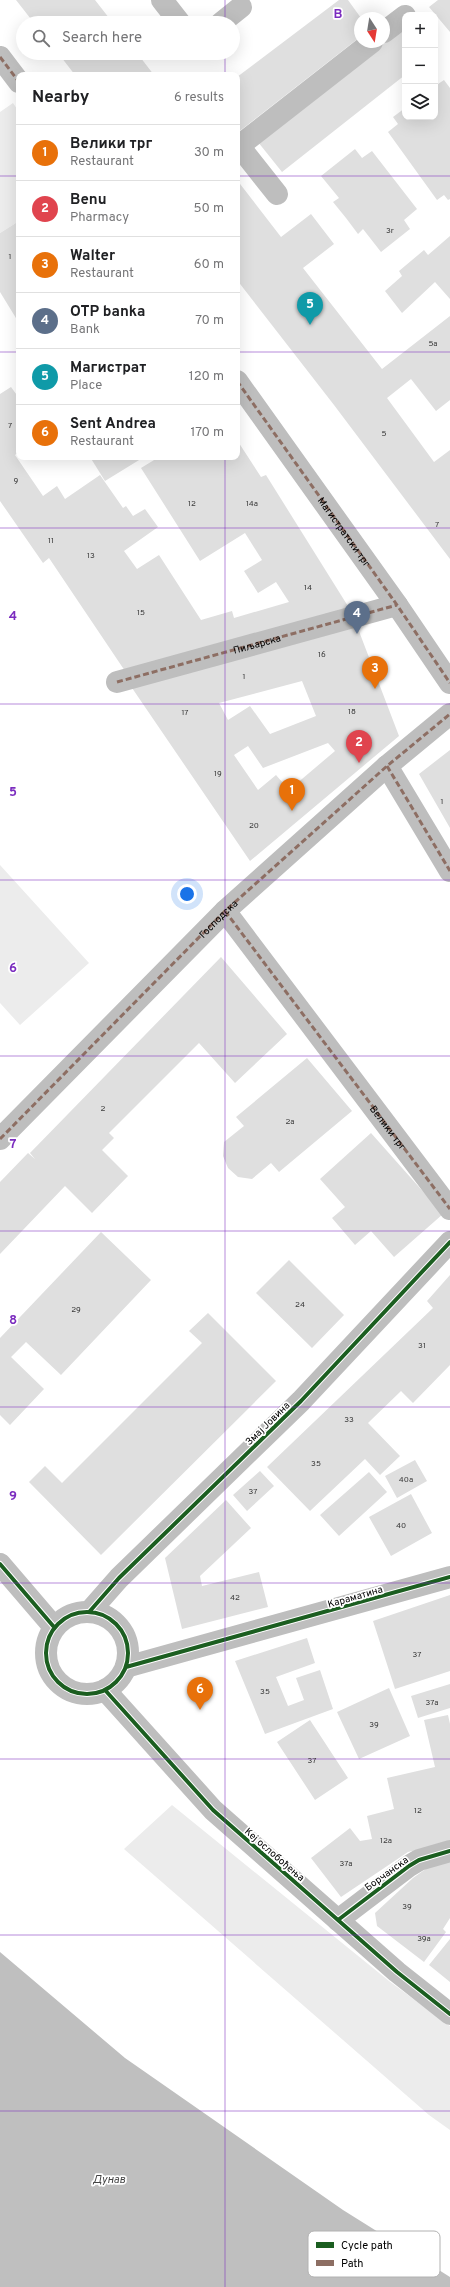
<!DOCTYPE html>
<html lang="en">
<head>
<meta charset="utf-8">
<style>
	body { margin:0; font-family:Overpass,sans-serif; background:#f2f2f2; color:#202124 }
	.controls { position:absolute; right:12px; top:12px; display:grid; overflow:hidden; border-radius:8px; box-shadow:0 4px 16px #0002 }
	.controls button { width:36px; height:36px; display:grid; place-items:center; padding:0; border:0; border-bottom:1px solid #e0e0e0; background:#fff; color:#202124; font:20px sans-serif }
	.compass { position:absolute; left:354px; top:12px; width:36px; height:36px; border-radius:50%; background:#fff; box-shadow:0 4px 16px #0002; rotate:168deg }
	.you { position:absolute; left:187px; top:894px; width:14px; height:14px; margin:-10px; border:3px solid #fff; border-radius:50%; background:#1a73e8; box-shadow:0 0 0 6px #1a73e833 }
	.badge { display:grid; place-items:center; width:26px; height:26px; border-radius:50%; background:#595959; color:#fff; font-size:13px; font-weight:700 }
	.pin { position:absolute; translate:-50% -33px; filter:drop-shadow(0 1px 2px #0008) }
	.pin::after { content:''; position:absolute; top:21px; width:14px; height:12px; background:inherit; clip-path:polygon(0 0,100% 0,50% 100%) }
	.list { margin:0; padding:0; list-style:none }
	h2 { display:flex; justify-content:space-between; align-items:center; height:52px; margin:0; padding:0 16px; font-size:17px }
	h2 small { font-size:13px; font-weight:400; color:#757577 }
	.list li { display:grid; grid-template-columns:26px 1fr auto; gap:12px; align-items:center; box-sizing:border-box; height:56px; padding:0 16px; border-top:1px solid #e0e0e0 }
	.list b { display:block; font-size:15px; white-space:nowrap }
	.list p { margin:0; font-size:13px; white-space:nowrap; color:#757577 }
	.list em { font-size:13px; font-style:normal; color:#757577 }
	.icon { flex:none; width:22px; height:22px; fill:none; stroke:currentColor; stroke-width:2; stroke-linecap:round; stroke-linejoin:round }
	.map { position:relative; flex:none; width:450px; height:2287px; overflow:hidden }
	.search { position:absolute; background:#fff; box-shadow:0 4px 16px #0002; left:16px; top:16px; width:224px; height:44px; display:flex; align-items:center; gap:10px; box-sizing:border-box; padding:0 14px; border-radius:22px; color:#757577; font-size:15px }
	.panel { position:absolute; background:#fff; box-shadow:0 4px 16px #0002; left:16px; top:72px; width:224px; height:388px; border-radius:8px }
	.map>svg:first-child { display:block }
	.green { fill:#ececec }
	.water { fill:#bfbfbf }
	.building { fill:#dfdfdf; fill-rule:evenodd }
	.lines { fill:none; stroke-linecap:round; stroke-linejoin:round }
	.minor { stroke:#bebebe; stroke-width:22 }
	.quiet { stroke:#8d6e63; stroke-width:3; stroke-dasharray:6 3; stroke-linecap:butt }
	.cycleway-casing { stroke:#fff; stroke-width:6 }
	.cycleway { stroke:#1b5e20; stroke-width:4 }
	.grid { fill:none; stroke:#7b2cbf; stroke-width:1; stroke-opacity:0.55 }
	.labels { text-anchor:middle; stroke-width:3.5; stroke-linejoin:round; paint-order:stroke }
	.number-label { font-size:8px; fill:#383838 }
	.street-label { font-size:10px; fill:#000; stroke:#fff }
	.water-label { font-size:11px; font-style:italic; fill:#444; stroke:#fff }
	.key { fill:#fff; stroke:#b2b2b2; stroke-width:1 }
	.key-label { font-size:11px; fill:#000 }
	.grid-label { font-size:13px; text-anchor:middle; font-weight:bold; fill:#7b2cbf; stroke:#fff; stroke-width:3.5; stroke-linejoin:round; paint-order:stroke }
</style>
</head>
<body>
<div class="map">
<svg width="450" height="2287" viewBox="0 0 450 2287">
	<rect width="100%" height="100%" fill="#fff"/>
	<path class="green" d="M13,103L19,112V221L0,233V112Z
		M0,865L89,963L20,1025L0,1003Z
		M172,1805L389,1981L450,2026V2130L429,2115L124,1849Z"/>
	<path class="water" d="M0,1952L125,2058L343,2210L450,2277V2287H0Z"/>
	<path class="building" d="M16,0H95L113,23H34Z
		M339,0H348L361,18L360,37L237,133V77Z
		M438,0H450V32L429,7Z
		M405,26V75L282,172L258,142Z
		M58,53H137L154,75H75Z
		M444,80L450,88V199L448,200L444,195L437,200L388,132L398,124L393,117L405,108V117H435V86Z
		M355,149L362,158L372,151L417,209L404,220L410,229L381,252L363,229L358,234L346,218L333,202L339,198L321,176Z
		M237,180L281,237L311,214L334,244L303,268L382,369L450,316V400L436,411L411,379L387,398L434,462L450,450V559L334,405L237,280Z
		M19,221V323L0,292V233Z
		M450,236V299L435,282L402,313L385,291L402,276L399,271L424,250L428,255Z
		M11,387L19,398V452L15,455L43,496L57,486L65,499L100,475L123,508L126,506L133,516L145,509L158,527L124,551L137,569L159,555L201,620L232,611L234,618L289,602L276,582L258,593L244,571L262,560L245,533L200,561L141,468L159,457H237V440L261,477L266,475L351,611L127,674L49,558L43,563L0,501V394Z
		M90,457H144L105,481Z
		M357,626L399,736L250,861L130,685ZM302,681L316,716L270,734L250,706L228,720L219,703ZM328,743L335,751L289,790L276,775L258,790L234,755L248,746L263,768Z
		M450,750V828L419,774Z
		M221,957L287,1034L235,1083L199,1043L109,1133L114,1138L102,1150L128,1176L92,1213L65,1186L0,1254V1182L28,1153L35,1159L30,1153Z
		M307,1058L352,1111L279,1172L271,1163L252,1179L238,1177L228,1168L223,1156L224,1142L244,1126L236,1117Z
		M371,1133L443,1214L394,1257L371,1231L355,1245L332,1218L345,1207L320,1179Z
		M101,1232L151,1280L61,1375L26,1342L11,1357L44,1389L10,1425L0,1415V1338Z
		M289,1260L344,1315L312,1348L256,1293Z
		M450,1275V1365L413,1403L401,1391L368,1423L400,1456L380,1475L365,1459L310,1511L267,1467L433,1308L427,1301Z
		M208,1313L276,1381L101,1555L29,1482L45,1466L62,1483L202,1343L189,1331Z
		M415,1460L427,1481L397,1498L385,1476Z
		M260,1471L274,1486L247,1511L233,1495Z
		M369,1472L387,1492L339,1536L320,1515Z
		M411,1494L432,1533L391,1556L369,1517Z
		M226,1500L251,1528L200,1576L202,1586L259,1572L268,1607L182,1629L165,1558Z
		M450,1595V1671L395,1689L373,1621Z
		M307,1638L315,1663L276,1677L288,1706L304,1700L296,1678L320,1670L333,1709L265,1734L235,1661Z
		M450,1684V1708L418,1718L411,1696Z
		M389,1688L410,1736L359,1759L337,1712Z
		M448,1715L450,1724V1842L408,1852L341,1897L311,1858L350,1828L360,1841L372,1839L367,1816L394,1809L387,1778L435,1767L424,1720Z
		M310,1720L348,1778L315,1800L277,1742Z
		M450,1861V1918L443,1929L446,1932L424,1962L377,1926L375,1913L413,1878L430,1866Z
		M450,1939V1982L429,1965Z"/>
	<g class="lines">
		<g class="minor">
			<path d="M162,0L180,23"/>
			<path d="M221,23L241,7"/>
			<path d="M384,32L405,16"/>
			<path d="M0,57L19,82"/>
			<path d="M277,194L239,146L372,42"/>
			<path d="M237,381L397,605L450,683"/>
			<path id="s1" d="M117,682L397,605"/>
			<path d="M387,766L450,871"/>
			<path id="s2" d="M225,911L450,1209"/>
			<path d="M0,1139L225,911L387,766L450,714"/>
			<path d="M0,1564L54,1627"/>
			<path d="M90,1611L119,1578L301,1401L450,1242"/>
			<circle cx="87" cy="1653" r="41"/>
			<path d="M126,1667L450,1577"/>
			<path d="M105,1690L213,1810L397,1972L450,2014"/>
			<path d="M338,1920L409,1866L419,1860L450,1851"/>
		</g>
		<g class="quiet">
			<path d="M0,57L19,82"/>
			<path id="s3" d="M237,381L397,605L450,683"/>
			<path d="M117,682L397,605"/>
			<path d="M387,766L450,871"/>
			<path d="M225,911L450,1209"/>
			<path id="s4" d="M0,1139L225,911L387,766L450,714"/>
		</g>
		<defs>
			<path id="cycleway" d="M0,1564L54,1627
				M90,1611L119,1578L301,1401L450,1242
				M46 1653a41 41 0 1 1 82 0a41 41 0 1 1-82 0Z
				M126,1667L450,1577
				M105,1690L213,1810L397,1972L450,2014
				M338,1920L409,1866L419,1860L450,1851"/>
		</defs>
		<use href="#cycleway" class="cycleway-casing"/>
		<use href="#cycleway" class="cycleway"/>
	</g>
	<path class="grid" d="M225,0V23M225,53V75M0,176H19M237,176H450M0,352H19M237,352H450M225,457V2287M0,528H450M0,704H450M0,880H450M0,1056H450M0,1231H450M0,1407H450M0,1583H450M0,1759H450M0,1935H450M0,2111H450"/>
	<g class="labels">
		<g class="number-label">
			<text x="390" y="233">3r</text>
			<text x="10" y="259">1</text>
			<text x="433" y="346">5a</text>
			<text x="10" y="428">7</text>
			<text x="384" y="436">5</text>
			<text x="16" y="483">9</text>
			<text x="192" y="506">12</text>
			<text x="252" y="506">14a</text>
			<text x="437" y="527">7</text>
			<text x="51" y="543">11</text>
			<text x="91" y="558">13</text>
			<text x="308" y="590">14</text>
			<text x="141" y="615">15</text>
			<text x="322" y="657">16</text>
			<text x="244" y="679">1</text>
			<text x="352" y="714">18</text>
			<text x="185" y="715">17</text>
			<text x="218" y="776">19</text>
			<text x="442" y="804">1</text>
			<text x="254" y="828">20</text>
			<text x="103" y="1111">2</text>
			<text x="290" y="1124">2a</text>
			<text x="300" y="1307">24</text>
			<text x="76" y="1312">29</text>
			<text x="422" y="1348">31</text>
			<text x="349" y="1422">33</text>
			<text x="316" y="1466">35</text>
			<text x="406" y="1482">40a</text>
			<text x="253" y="1494">37</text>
			<text x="401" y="1528">40</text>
			<text x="235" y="1600">42</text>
			<text x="417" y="1657">37</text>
			<text x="265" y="1694">35</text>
			<text x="432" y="1705">37a</text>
			<text x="374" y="1727">39</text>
			<text x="312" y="1763">37</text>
			<text x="418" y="1813">12</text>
			<text x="386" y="1843">12a</text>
			<text x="346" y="1866">37a</text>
			<text x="407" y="1909">39</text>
			<text x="424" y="1941">39a</text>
		</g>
		<g class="street-label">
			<text dy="4" stroke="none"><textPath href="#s3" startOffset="185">Магистратски трг</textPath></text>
			<text dy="4" stroke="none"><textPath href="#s1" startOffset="145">Пиљарска</textPath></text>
			<text dy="4" stroke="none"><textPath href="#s4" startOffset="310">Господска</textPath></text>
			<text dy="4" stroke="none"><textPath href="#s2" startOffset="271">Велики трг</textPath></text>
			<text transform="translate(267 1423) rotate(-44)" y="4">Змај Јовина</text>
			<text transform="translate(355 1596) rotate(-16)" y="4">Караматина</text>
			<text transform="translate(275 1854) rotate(41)" y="4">Кеј ослобођења</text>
			<text transform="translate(386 1873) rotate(-36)" y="4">Борчанска</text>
		</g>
		<g class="water-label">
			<text x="109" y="2183">Дунав</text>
		</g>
	</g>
	<rect x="308" y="2231" width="132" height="46" rx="6" class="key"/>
	<rect x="316" y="2242" width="18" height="6" fill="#1b5e20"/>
	<rect x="316" y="2260" width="18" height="6" fill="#8d6e63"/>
	<g class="key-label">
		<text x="341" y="2249">Cycle path</text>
		<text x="341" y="2267">Path</text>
	</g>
	<g class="grid-label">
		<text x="338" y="18">B</text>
		<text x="13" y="620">4</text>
		<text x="13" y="796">5</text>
		<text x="13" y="972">6</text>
		<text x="13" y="1148">7</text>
		<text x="13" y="1324">8</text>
		<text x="13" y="1500">9</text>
	</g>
</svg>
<div class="controls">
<button>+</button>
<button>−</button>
<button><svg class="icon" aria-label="layers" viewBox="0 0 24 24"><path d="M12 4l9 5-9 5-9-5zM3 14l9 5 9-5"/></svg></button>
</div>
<svg class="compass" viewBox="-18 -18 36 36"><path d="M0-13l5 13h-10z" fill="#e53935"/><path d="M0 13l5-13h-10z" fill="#757577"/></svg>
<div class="you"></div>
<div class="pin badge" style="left:292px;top:811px;background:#e8710a">1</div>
<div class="pin badge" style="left:359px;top:763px;background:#e0444e">2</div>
<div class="pin badge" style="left:375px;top:689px;background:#e8710a">3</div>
<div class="pin badge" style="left:357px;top:634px;background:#5c6f8a">4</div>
<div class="pin badge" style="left:310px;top:325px;background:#0f9aa8">5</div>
<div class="pin badge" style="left:200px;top:1710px;background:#e8710a">6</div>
<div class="search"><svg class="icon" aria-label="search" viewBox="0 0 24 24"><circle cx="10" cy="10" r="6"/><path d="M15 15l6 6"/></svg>Search here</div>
<section class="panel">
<h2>Nearby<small>6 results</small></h2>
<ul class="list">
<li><span class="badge" style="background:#e8710a">1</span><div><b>Велики трг</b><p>Restaurant</p></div><em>30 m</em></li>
<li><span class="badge" style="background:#e0444e">2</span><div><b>Benu</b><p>Pharmacy</p></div><em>50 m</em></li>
<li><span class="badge" style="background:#e8710a">3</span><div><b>Walter</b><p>Restaurant</p></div><em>60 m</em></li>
<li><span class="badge" style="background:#5c6f8a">4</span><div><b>OTP banka</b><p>Bank</p></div><em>70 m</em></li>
<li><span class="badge" style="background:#0f9aa8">5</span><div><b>Магистрат</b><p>Place</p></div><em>120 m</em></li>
<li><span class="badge" style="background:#e8710a">6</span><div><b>Sent Andrea</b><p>Restaurant</p></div><em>170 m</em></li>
</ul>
</section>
</div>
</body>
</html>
